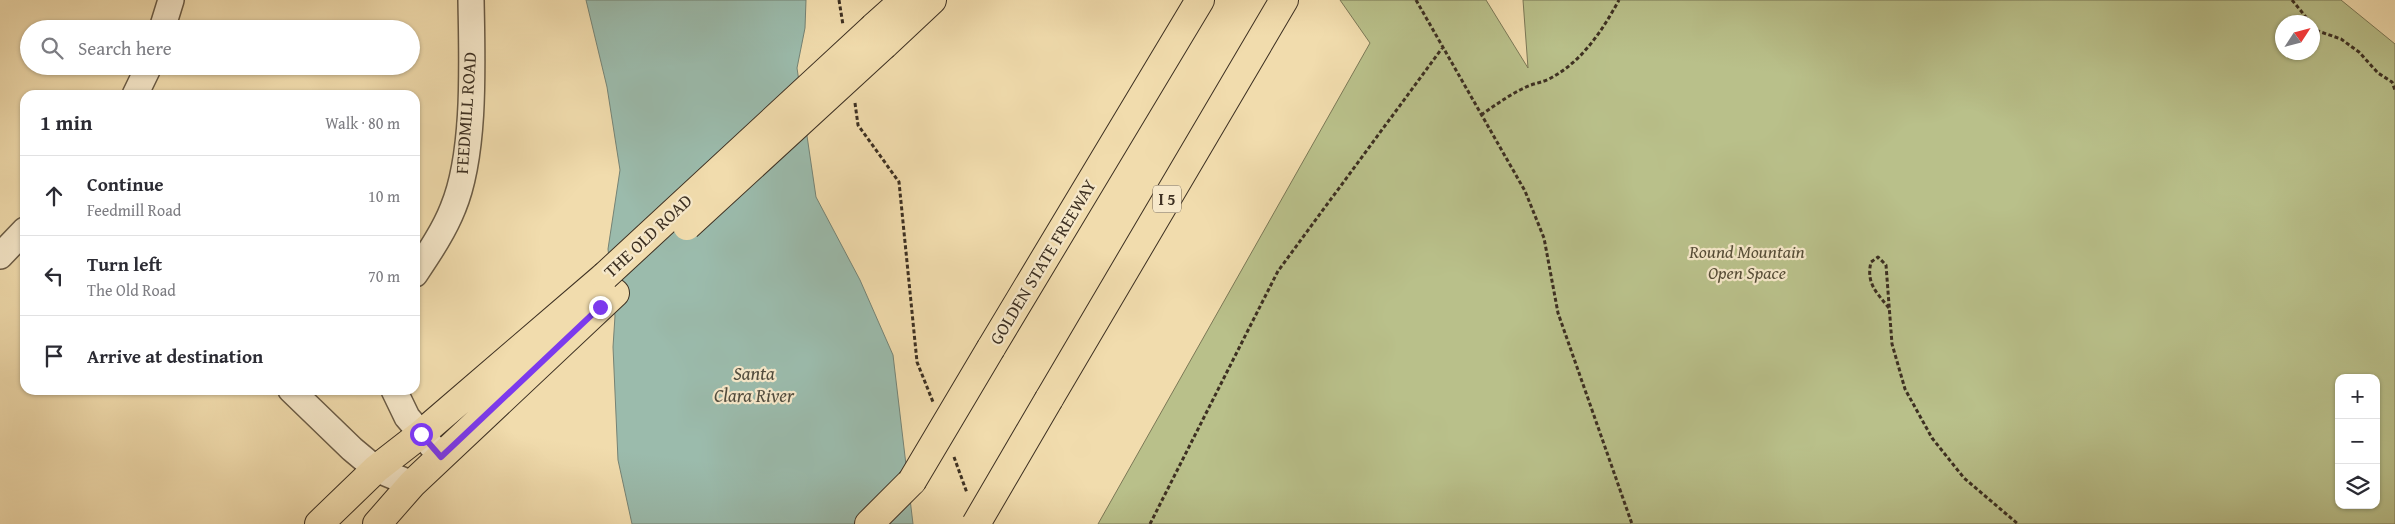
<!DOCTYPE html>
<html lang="en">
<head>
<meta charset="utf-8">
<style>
	body { margin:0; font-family:"Gentium Book Plus",serif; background:#f7f7f7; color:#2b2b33 }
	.controls { position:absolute; right:15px; bottom:15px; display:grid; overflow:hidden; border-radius:10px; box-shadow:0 1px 4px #0004 }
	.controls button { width:45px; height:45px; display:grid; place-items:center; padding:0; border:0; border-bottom:1px solid #e1e1e2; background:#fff; color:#2b2b33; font:25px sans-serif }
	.compass { position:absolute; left:2275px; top:15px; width:45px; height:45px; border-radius:50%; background:#fff; box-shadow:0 1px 4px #0004; rotate:54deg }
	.stop { position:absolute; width:15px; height:15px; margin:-11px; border:4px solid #7c3aed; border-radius:50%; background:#fff }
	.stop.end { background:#7c3aed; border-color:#fff; box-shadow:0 1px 5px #0008 }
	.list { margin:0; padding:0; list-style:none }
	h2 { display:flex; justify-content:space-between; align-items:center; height:65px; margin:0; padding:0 20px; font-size:21px }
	h2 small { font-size:16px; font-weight:400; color:#7c7c81 }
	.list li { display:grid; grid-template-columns:32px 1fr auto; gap:15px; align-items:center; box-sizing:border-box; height:80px; padding:0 20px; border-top:1px solid #e1e1e2 }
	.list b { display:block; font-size:19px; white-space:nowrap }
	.list p { margin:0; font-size:16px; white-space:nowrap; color:#7c7c81 }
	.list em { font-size:16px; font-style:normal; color:#7c7c81 }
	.icon { flex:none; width:28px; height:28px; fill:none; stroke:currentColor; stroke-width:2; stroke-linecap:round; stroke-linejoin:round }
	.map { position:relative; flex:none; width:2395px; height:524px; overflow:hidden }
	.search { position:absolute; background:#fff; box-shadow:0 1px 4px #0004; left:20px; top:20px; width:400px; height:55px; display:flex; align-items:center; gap:12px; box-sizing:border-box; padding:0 18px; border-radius:28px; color:#7c7c81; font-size:19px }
	.panel { position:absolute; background:#fff; box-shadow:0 1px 4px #0004; left:20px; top:90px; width:400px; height:305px; border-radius:15px }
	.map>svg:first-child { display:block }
	.green { fill:#b9c08a; stroke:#7b7856; fill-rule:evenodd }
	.water { fill:#9bbbac; stroke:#758375 }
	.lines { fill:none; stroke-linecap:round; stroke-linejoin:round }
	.minor-casing { stroke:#6a5b45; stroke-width:28 }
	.major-casing { stroke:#3d3022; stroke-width:30 }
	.highway-casing { stroke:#3d3022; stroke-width:30 }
	.path { stroke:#3d3022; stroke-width:3; stroke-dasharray:4 2.5; stroke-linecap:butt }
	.minor { stroke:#f6e8ca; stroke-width:25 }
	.major { stroke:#f1dcad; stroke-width:28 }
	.highway { stroke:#f1dcad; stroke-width:28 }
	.major-bridge-casing { stroke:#3d3022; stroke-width:30; stroke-linecap:butt }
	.highway-bridge-casing { stroke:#3d3022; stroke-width:30; stroke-linecap:butt }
	.major-bridge { stroke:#f1dcad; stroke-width:28 }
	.highway-bridge { stroke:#f1dcad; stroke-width:28 }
	.route { stroke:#7c3aed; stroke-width:6 }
	.labels { text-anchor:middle; stroke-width:4.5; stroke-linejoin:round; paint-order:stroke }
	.shield { fill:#f6e8ca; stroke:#746754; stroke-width:1 }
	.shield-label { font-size:16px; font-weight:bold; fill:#3d3022 }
	.street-label { font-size:18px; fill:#3d3022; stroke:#f6e8ca }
	.park-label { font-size:18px; font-style:italic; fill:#564d37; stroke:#f6e8ca }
	.water-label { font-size:19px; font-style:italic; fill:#504c3e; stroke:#f6e8ca }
</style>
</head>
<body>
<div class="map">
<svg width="2395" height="524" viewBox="0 0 2395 524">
	<rect width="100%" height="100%" fill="#f1dcad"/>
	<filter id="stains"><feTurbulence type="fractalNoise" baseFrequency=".004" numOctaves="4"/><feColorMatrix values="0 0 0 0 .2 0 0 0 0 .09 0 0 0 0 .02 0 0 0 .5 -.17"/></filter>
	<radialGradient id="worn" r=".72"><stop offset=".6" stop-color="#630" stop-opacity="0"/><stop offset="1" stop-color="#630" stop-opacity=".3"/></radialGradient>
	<path class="green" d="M1340,0H1486L1528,68L1523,0H2341L2395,44V524H1098L1370,43ZM2282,22H2312V52H2282ZM2339,378H2376V505H2339Z"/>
	<path class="water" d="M586,0H806L805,28L797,68L816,197L860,280L893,355L913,524H632L618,460L613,347L615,316L608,249L620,170L607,87Z"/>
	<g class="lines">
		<defs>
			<path id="minor" d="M162,29L171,0
				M135,95L149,66
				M0,256L25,230
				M415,274C429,253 444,231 453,208C476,153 472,60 471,0
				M291,390L352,449L376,469L412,484
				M394,390L407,417L441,457"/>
			<path id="major" d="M874,27L904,0
				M884,45L932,0
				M319,524L376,469L421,434L605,276
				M377,524L412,484L615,293"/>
			<path id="highway" d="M991,348L1200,0
				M1049,399L1284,0
				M869,524L912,481"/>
		</defs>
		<use href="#minor" class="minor-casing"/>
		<use href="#major" class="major-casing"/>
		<use href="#highway" class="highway-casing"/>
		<path class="path" d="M839,0L843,25
			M1416,0L1525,191L1544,238L1558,313L1632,524
			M2292,0L2310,22
			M2312,25L2318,31L2341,39L2359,52L2378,73L2392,82L2395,90
			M855,103L858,125L899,182L917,362L933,402
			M1481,115C1497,104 1513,92 1531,85C1537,83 1543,82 1549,79C1582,62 1602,31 1619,0
			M1889,308C1876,292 1866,283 1871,262L1878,257L1886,265L1892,344L1905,389L1932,438L1964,478L2018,524
			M954,457L967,493
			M1150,524L1278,271L1443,47"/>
		<use href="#minor" class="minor"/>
		<use href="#major" class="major"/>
		<use href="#highway" class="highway"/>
		<defs>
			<path id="major-bridge" d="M687,226L884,45
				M605,276L874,27"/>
			<path id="highway-bridge" d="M912,481L991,348
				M976,524L1049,399"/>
		</defs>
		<use href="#major-bridge" class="major-bridge-casing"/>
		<use href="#highway-bridge" class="highway-bridge-casing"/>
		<use href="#major-bridge" class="major-bridge"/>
		<use href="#highway-bridge" class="highway-bridge"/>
	</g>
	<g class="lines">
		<path class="route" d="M421,434L441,457L600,307"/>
	</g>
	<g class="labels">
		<rect class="shield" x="1153" y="185.5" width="28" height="27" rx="4"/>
		<g class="shield-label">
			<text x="1167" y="205">I 5</text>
		</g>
		<g class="street-label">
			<text transform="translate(466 113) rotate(-86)" y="6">FEEDMILL ROAD</text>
			<text transform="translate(648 236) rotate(-43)" y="6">THE OLD ROAD</text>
			<text transform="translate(1043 262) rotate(-59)" y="6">GOLDEN STATE FREEWAY</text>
		</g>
		<g class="park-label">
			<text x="1747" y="258">Round Mountain<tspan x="1747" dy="21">Open Space</tspan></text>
		</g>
		<g class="water-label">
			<text x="754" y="380">Santa<tspan x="754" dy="22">Clara River</tspan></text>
		</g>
	</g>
	<rect width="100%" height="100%" filter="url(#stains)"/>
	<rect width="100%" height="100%" fill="url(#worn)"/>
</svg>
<div class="controls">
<button>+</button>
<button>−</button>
<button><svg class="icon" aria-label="layers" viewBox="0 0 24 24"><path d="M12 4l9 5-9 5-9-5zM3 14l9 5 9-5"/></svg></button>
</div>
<svg class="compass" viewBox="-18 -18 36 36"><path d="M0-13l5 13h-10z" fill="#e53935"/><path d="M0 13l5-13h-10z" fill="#7c7c81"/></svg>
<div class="stop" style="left:421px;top:434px"></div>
<div class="stop end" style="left:600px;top:307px"></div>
<div class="search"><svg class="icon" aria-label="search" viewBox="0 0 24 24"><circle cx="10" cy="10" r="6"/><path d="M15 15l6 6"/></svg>Search here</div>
<section class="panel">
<h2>1 min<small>Walk · 80 m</small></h2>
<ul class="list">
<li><svg class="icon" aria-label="ahead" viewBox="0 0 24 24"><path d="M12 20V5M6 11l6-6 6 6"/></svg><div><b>Continue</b><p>Feedmill Road</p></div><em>10 m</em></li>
<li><svg class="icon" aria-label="left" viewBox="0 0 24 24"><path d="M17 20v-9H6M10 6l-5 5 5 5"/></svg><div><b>Turn left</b><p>The Old Road</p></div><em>70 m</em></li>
<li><svg class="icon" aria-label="arrive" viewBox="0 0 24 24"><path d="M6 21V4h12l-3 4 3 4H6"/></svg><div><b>Arrive at destination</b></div></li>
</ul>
</section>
</div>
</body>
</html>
